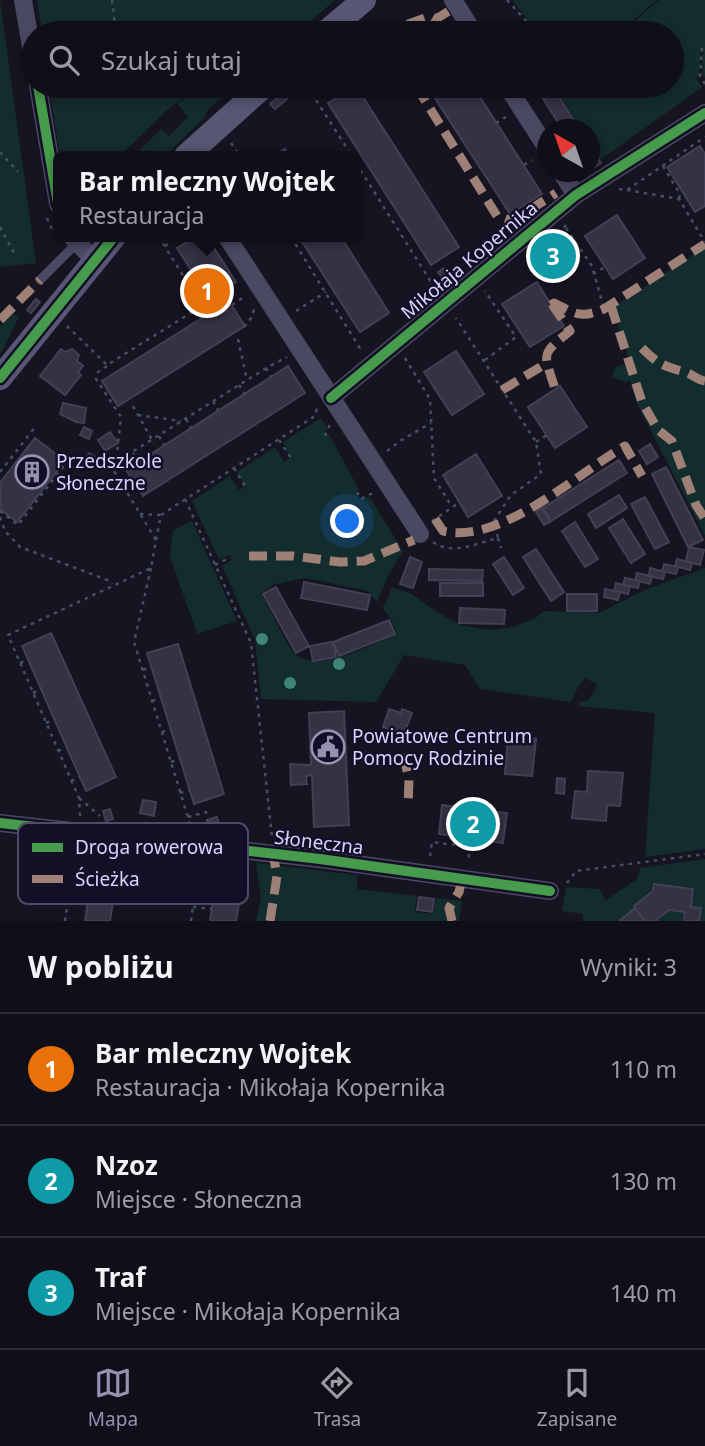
<!DOCTYPE html>
<html lang="pl">
<head>
<meta charset="utf-8">
<style>
	body { margin:0; font-family:"Noto Sans",sans-serif; background:#1e1d26; color:#f1f3f6 }
	.compass { position:absolute; left:537px; top:119px; width:63px; height:63px; border-radius:50%; background:#100f19; box-shadow:0 4px 10px #0003; rotate:320deg }
	.you { position:absolute; left:348px; top:522px; width:24px; height:24px; margin:-18px; border:5px solid #fff; border-radius:50%; background:#1a73e8; box-shadow:0 0 0 10px #1a73e833 }
	.badge { display:grid; place-items:center; width:46px; height:46px; border-radius:50%; background:#9591b1; color:#fff; font-size:23px; font-weight:700 }
	.pin { position:absolute; translate:-50% -50%; border:4px solid #fff; box-shadow:0 2px 7px #0006 }
	.popup { position:absolute; left:53px; top:151px; width:308px; height:91px; box-sizing:border-box; display:grid; place-content:center; border-radius:10px; background:#100f19; filter:drop-shadow(0 2px 5px #0005); font-size:23px; white-space:nowrap; color:#9c9ca2 }
	.popup b { font-size:26px; color:#f1f3f6 }
	.popup::after { content:''; position:absolute; left:50%; top:100%; margin-left:-14px; border:14px solid transparent; border-top-color:#100f19 }
	.list { margin:0; padding:0; list-style:none }
	h2 { display:flex; justify-content:space-between; align-items:center; height:91px; margin:0; padding:0 28px; font-size:30px }
	h2 small { font-size:23px; font-weight:400; color:#9c9ca2 }
	.list li { display:grid; grid-template-columns:46px 1fr auto; gap:21px; align-items:center; box-sizing:border-box; height:112px; padding:0 28px; border-top:2px solid #302f38 }
	.list b { display:block; font-size:26px; white-space:nowrap }
	.list p { margin:0; font-size:23px; white-space:nowrap; color:#9c9ca2 }
	.list em { font-size:23px; font-style:normal; color:#9c9ca2 }
	.icon { flex:none; width:38px; height:38px; fill:none; stroke:currentColor; stroke-width:2; stroke-linecap:round; stroke-linejoin:round }
	.map { position:relative; flex:none; width:705px; height:921px; overflow:hidden }
	.search { position:absolute; background:#100f19; box-shadow:0 4px 10px #0003; left:21px; right:21px; top:21px; height:77px; display:flex; align-items:center; gap:18px; box-sizing:border-box; padding:0 24px; border-radius:38px; color:#9c9ca2; font-size:26px }
	.sheet { height:427px; background:#100f19 }
	nav { display:flex; justify-content:space-around; align-items:center; box-sizing:border-box; height:98px; border-top:2px solid #302f38; background:#100f19; font-size:19px; color:#9c9ca2 }
	nav a { display:grid; justify-items:center; gap:4px }
	nav .on { color:#9591b1 }
	.map>svg:first-child { display:block }
	.green { fill:#132c2d }
	.building { fill:#343243; stroke:#433f54; stroke-width:2 }
	.lines { fill:none; stroke-linecap:round; stroke-linejoin:round }
	.path { stroke:#44505f; stroke-width:2.5; stroke-dasharray:3.5 5; stroke-linecap:butt }
	.lane { stroke:#4a4962; stroke-width:9 }
	.street { stroke:#4a4962; stroke-width:18 }
	.secondary { stroke:#575674; stroke-width:24 }
	.quiet { stroke:#9e8076; stroke-width:9; stroke-dasharray:18 9; stroke-linecap:butt }
	.cycleway-casing { stroke:#130f26; stroke-width:15 }
	.cycleway { stroke:#469c4c; stroke-width:10 }
	.tree { fill:#3e8478 }
	.labels { text-anchor:middle; stroke-width:5; stroke-linejoin:round; paint-order:stroke }
	.street-label { font-size:19px; fill:#d9d4ff; stroke:#130f26 }
	.poi-label { font-size:19px; fill:#d9d4ff; stroke:#130f26; text-anchor:start }
	.key { fill:#130f26; stroke:#4e4a67; stroke-width:2 }
	.key-label { font-size:19px; fill:#d9d4ff }
</style>
</head>
<body>
<div class="map">
<svg width="705" height="921" viewBox="0 0 705 921">
	<rect width="100%" height="100%" fill="#161421"/>
	<path class="green" d="M0,0L36,263L0,267Z
		M37,0H335L297,33H279L303,18L277,33H42Z
		M512,0H657L618,33H538Z
		M659,0H705V78L702,74L703,47L701,50L699,76L696,78L702,87L600,160L590,143V130L581,129L554,86H649L653,90L659,86H672V33H621Z
		M49,86H199L167,110L120,156H60Z
		M201,86H236L209,108L204,118L165,156H134L161,129L169,136L188,117L177,103Z
		M705,247V536L637,404L630,380L626,382L612,377L615,367L630,363L612,308Z
		M13,314L19,317L0,355V326Z
		M321,418L327,428L324,436L329,434L359,490L356,492L360,499L369,496L403,551L388,576L377,602L368,591L305,578L276,584L261,593C266,603 289,648 295,654C318,674 373,644 397,634L391,619L383,609L392,587L410,593L437,612L460,625L489,630L513,627L534,619L544,611L599,613L644,590L705,568V849L645,857L655,713L578,706L579,702L589,700L597,685L586,678L579,685L571,702L480,689L465,665L404,655L376,702L261,699L255,640L222,566L232,560L229,555L219,560L192,501L230,476L239,490L245,486L237,472L275,447L284,462L290,458L283,442Z
		M192,521L237,621L197,634L170,556L173,530Z
		M705,859V921H583V914L562,911L566,887L599,889L606,900L637,879L640,868Z
		M256,863L357,875V889L417,896L415,912L433,914L436,898L462,901L459,921H256L261,898Z"/>
	<path class="building" d="M431,21L439,33H412Z
		M356,86L459,247L431,265L328,103Z
		M427,86H473L542,194L510,214Z
		M535,86H552L580,130H563Z
		M283,93L287,99L275,109L270,104Z
		M700,146L705,154V206L695,212L667,167Z
		M285,149L289,156H274Z
		M594,151L601,163L592,169H590V153Z
		M617,215L645,258L613,279L585,236Z
		M195,237H207L236,282L222,291L245,326L118,406L102,381L216,309L177,248Z
		M299,237H341L389,313L360,332Z
		M555,246L563,258L551,265L544,254Z
		M444,268L451,278L445,282L438,272Z
		M537,282L564,326L530,347L502,304Z
		M36,299L40,302L31,313L27,310Z
		M61,349L65,352L72,349L79,355L77,361L83,366L78,372L81,375L65,395L40,376Z
		M456,351L484,394L452,415L424,372Z
		M288,366L305,393L143,496L126,470Z
		M560,386L587,427L555,448L528,407Z
		M63,403L86,408L84,423L76,422L60,414Z
		M84,427L92,431L89,439L80,435Z
		M110,432L118,443L105,451L98,440Z
		M35,438L65,461L17,522L0,509V483Z
		M650,444L658,457L647,464L639,451Z
		M89,453L97,458L93,464L85,459Z
		M476,454L502,496L468,517L443,475Z
		M619,460L627,473L551,521L543,508Z
		M666,467L703,540L688,547L652,474Z
		M619,495L627,508L596,528L588,514Z
		M645,497L669,542L655,549L631,504Z
		M542,508L550,522L544,525L536,512Z
		M623,519L645,554L631,563L609,528Z
		M575,522L598,559L585,567L562,531Z
		M689,547L704,550L700,565L686,561Z
		M536,549L564,592L551,601L523,557Z
		M410,557L422,562L413,588L400,584Z
		M504,557L524,588L513,595L493,564Z
		M677,559L692,563L690,570L675,566Z
		M664,564L678,567L676,574L662,571Z
		M650,568L665,572L663,579L649,576Z
		M429,569L483,570L482,581L429,580Z
		M637,573L652,576L650,584L635,580Z
		M625,578L640,581L638,588L623,585Z
		M304,582L370,595L367,610L301,598Z
		M440,583H483V596H440Z
		M616,583L630,586L628,594L614,591Z
		M276,587L309,646L296,653L263,594Z
		M605,589L620,592L618,600L604,597Z
		M567,594H597V611H567Z
		M460,608L505,610L504,624L459,623Z
		M389,620L395,634L339,656L333,642Z
		M51,633L116,777L86,791L22,646Z
		M331,642H333L336,657L313,661L310,646Z
		M178,644L224,794L194,804L147,653Z
		M389,709L401,713L402,709L412,713L404,734L383,727Z
		M344,711L349,825L314,827L312,775L306,776L307,784L291,785L290,764L311,765L309,713Z
		M508,736L536,739L532,776L505,774Z
		M588,771L623,773L620,806L607,805L606,821L572,818L575,791L587,792Z
		M557,778L565,779L564,794L556,793Z
		M143,800L156,802L154,816L140,813Z
		M442,805L507,813L503,843L439,834Z
		M110,809L113,819L106,821L103,811Z
		M217,817L220,829L213,831L210,819Z
		M91,879L116,883L110,921H85Z
		M654,884L693,889L691,907L701,908L699,921H684L685,912L669,910L657,919L658,921H645L634,906L653,891Z
		M214,894L240,898L236,921H210Z
		M419,897L434,899L432,912L417,910Z
		M635,908L645,921H619L629,913Z"/>
	<g class="lines">
		<path class="path" d="M112,0L116,33
			M507,0L529,24
			M514,33L529,24L534,33
			M702,48L700,76L705,84
			M307,86L352,156
			M571,86L572,88
			M496,123L506,117
			M231,143L240,156
			M0,152L18,172
			M356,163L436,290
			M524,165L532,160
			M663,166L680,194L679,199
			M619,189L627,190L705,137
			M627,190L679,199L705,242
			M47,218L54,234
			M0,227L14,253
			M566,228L592,266L604,309
			M558,234L567,224
			M291,237L361,350
			M165,246L179,237
			M593,274L605,267
			M232,305L244,297
			M296,311L326,292
			M67,326L107,365L202,306L159,237
			M244,327L252,317L254,309
			M238,339L247,380
			M405,358L430,399L434,478L452,507
			M485,360L516,337L485,291
			M107,366L98,372L96,379L121,417L116,462
			M266,368L271,377
			M239,385L245,394
			M213,401L218,410
			M133,406L152,440
			M138,415L181,421
			M186,419L191,428
			M159,436L164,445
			M325,436L330,424
			M279,440L291,458
			M536,442L547,435
			M387,451L400,441L431,423
			M133,453L138,462
			M234,468L245,486
			M0,472L36,426
			M357,492L361,499L373,493
			M185,499L251,643L272,837
			M0,511L18,525L66,463
			M140,514L161,515
			M0,517L5,531L20,547L110,581L112,584
			M432,521L460,502
			M498,538L501,548
			M156,540L161,515L315,416L317,408
			M433,542C453,556 477,543 498,538L494,521L511,495L541,474L536,442L456,318
			M215,565L229,558
			M151,568L134,642L191,827
			M20,663L28,660
			M143,670L151,667
			M33,693L42,689
			M152,701L161,698
			M46,723L55,719
			M162,732L171,729
			M58,751L67,747
			M171,762L180,759
			M71,781L80,777
			M180,793L189,790
			M79,798L100,816
			M80,816L79,798L8,635L151,568L156,540L114,471L116,462L268,367L287,357
			M188,817L206,812L209,828
			M430,856L432,842L470,847L468,861
			M567,883L576,871L705,854
			M69,892L89,895
			M193,907L212,909
			M65,921L76,847
			M191,921L199,864"/>
		<path class="lane" d="M40,280L77,243"/>
		<path class="street" d="M23,0L33,58
			M453,0L474,33
			M38,86L58,204
			M507,86L548,150
			M561,172L576,195
			M72,237L95,261
			M227,237L420,534
			M331,398L576,195L705,113
			M0,823L320,859L550,891"/>
		<path class="secondary" d="M325,33L364,0
			M186,156L264,86
			M0,378L114,237"/>
		<path class="quiet" d="M436,19L443,33
			M382,33L431,16L436,19L449,11
			M416,86L497,216L512,221L556,193
			M552,304L570,331C539,356 544,352 555,389
			M551,305L554,303C577,314 579,319 604,309L705,244
			M611,306L642,402L658,430L672,441L696,505L705,519
			M0,320L40,280
			M642,348C658,364 663,366 685,372C692,374 697,380 705,381
			M502,390L547,363
			M435,519L443,531C500,545 577,474 625,446L642,476
			M249,556H293L340,562L364,561L414,540
			M403,754L409,779L408,807
			M270,921L277,876L273,853
			M452,921L449,908L459,892L462,879"/>
		<defs>
			<path id="cycleway" d="M38,86L58,204
				M0,378L114,237
				M331,398L576,195L705,113
				M0,823L320,859L550,891"/>
		</defs>
		<use href="#cycleway" class="cycleway-casing"/>
		<use href="#cycleway" class="cycleway"/>
	</g>
	<g class="tree">
		<circle cx="262" cy="639" r="6"/>
		<circle cx="339" cy="664" r="6"/>
		<circle cx="290" cy="683" r="6"/>
	</g>
	<defs>
		<symbol id="building-ring" viewBox="-11 -11 22 22"><circle r="9.5" fill="#130f26" stroke="#9591b1" stroke-width="1.5"/><path d="M-4-6H4V6H1V3H-1V6H-4ZM-2.5-4.3h1.7v1.8h-1.7ZM.8-4.3h1.7v1.8H.8ZM-2.5-1h1.7V.8h-1.7ZM.8-1h1.7V.8H.8Z" fill="#9591b1"/></symbol>
		<symbol id="civic-ring" viewBox="-11 -11 22 22"><circle r="9.5" fill="#130f26" stroke="#9591b1" stroke-width="1.5"/><path d="M-.6-6.5H3V-4.5H.6V-3L4-1V1h2V6H-6V1h2V-1L-.6-3ZM-1.2 2.5V6h2.4V2.5Z" fill="#9591b1"/></symbol>
	</defs>
	<g fill-rule="evenodd">
		<use href="#building-ring" x="13" y="453" width="38" height="38"/>
		<use href="#civic-ring" x="309" y="728" width="38" height="38"/>
	</g>
	<g class="labels">
		<g class="street-label">
			<text transform="translate(469 260) rotate(-40)" y="7">Mikołaja Kopernika</text>
			<text transform="translate(319 842) rotate(7)" y="7">Słoneczna</text>
		</g>
		<g class="poi-label">
			<text x="56" y="468">Przedszkole<tspan x="56" dy="22">Słoneczne</tspan></text>
			<text x="352" y="743">Powiatowe Centrum<tspan x="352" dy="22">Pomocy Rodzinie</tspan></text>
		</g>
	</g>
	<rect x="18" y="823" width="230" height="81" rx="10" class="key"/>
	<rect x="32" y="843" width="31" height="9" fill="#469c4c"/>
	<rect x="32" y="875" width="31" height="8" fill="#9e8076"/>
	<g class="key-label">
		<text x="75" y="854">Droga rowerowa</text>
		<text x="75" y="886">Ścieżka</text>
	</g>
</svg>
<svg class="compass" viewBox="-18 -18 36 36"><path d="M0-13l5 13h-10z" fill="#e53935"/><path d="M0 13l5-13h-10z" fill="#9c9ca2"/></svg>
<div class="you"></div>
<div class="pin badge" style="left:207px;top:291px;background:#e8710a">1</div>
<div class="popup"><b>Bar mleczny Wojtek</b>Restauracja</div>
<div class="pin badge" style="left:473px;top:824px;background:#0f9aa8">2</div>
<div class="pin badge" style="left:553px;top:256px;background:#0f9aa8">3</div>
<div class="search"><svg class="icon" aria-label="search" viewBox="0 0 24 24"><circle cx="10" cy="10" r="6"/><path d="M15 15l6 6"/></svg>Szukaj tutaj</div>
</div>
<section class="sheet">
<h2>W pobliżu<small>Wyniki: 3</small></h2>
<ul class="list">
<li><span class="badge" style="background:#e8710a">1</span><div><b>Bar mleczny Wojtek</b><p>Restauracja · Mikołaja Kopernika</p></div><em>110 m</em></li>
<li><span class="badge" style="background:#0f9aa8">2</span><div><b>Nzoz</b><p>Miejsce · Słoneczna</p></div><em>130 m</em></li>
<li><span class="badge" style="background:#0f9aa8">3</span><div><b>Traf</b><p>Miejsce · Mikołaja Kopernika</p></div><em>140 m</em></li>
</ul>
</section>
<nav>
<a class="on"><svg class="icon" aria-label="map" viewBox="0 0 24 24"><path d="M3 6l6-2 6 2 6-2v14l-6 2-6-2-6 2zM9 4v14M15 6v14"/></svg>Mapa</a>
<a><svg class="icon" aria-label="directions" viewBox="0 0 24 24"><path d="M12 3l9 9-9 9-9-9zM9 14v-3h6M13 9l2 2-2 2"/></svg>Trasa</a>
<a><svg class="icon" aria-label="saved" viewBox="0 0 24 24"><path d="M7 4h10v16l-5-4-5 4z"/></svg>Zapisane</a>
</nav>
</body>
</html>
